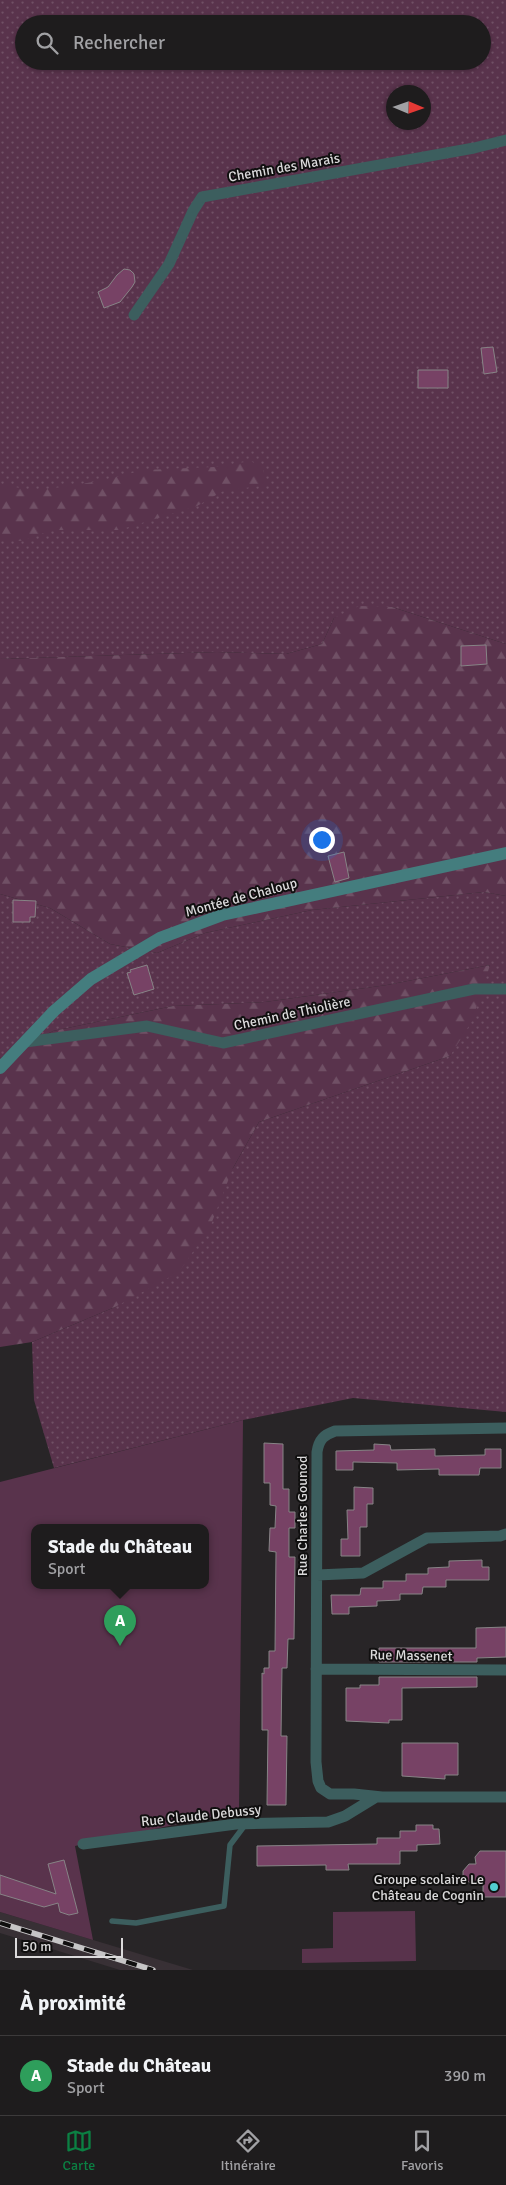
<!DOCTYPE html>
<html lang="fr">
<head>
<meta charset="utf-8">
<style>
	body { margin:0; font-family:Signika,sans-serif; background:#262526; color:#f1f3f6 }
	.compass { position:absolute; left:386px; top:85px; width:45px; height:45px; border-radius:50%; background:#1e1c1d; box-shadow:0 1px 4px #0004; rotate:92deg }
	.scale { position:absolute; left:15px; bottom:12px; width:108px; box-sizing:border-box; padding-left:5px; border:2px solid #dbdadb; border-top:0; font-size:14px; line-height:18px; white-space:nowrap; color:#dbdadb; -webkit-text-stroke:4px #100f0f; paint-order:stroke }
	.you { position:absolute; left:321px; top:839px; width:18px; height:18px; margin:-12px; border:4px solid #fff; border-radius:50%; background:#1a73e8; box-shadow:0 0 0 8px #1a73e833 }
	.badge { display:grid; place-items:center; width:32px; height:32px; border-radius:50%; background:#0b8043; color:#fff; font-size:16px; font-weight:700 }
	.pin { position:absolute; translate:-50% -41px; filter:drop-shadow(0 1px 2px #0008) }
	.pin::after { content:''; position:absolute; top:26px; width:18px; height:15px; background:inherit; clip-path:polygon(0 0,100% 0,50% 100%) }
	.popup { position:absolute; left:31px; top:1524px; width:178px; height:65px; box-sizing:border-box; display:grid; place-content:center; border-radius:10px; background:#1e1c1d; filter:drop-shadow(0 1px 4px #0005); font-size:16px; white-space:nowrap; color:#a1a1a4 }
	.popup b { font-size:19px; color:#f1f3f6 }
	.popup::after { content:''; position:absolute; left:50%; top:100%; margin-left:-10px; border:10px solid transparent; border-top-color:#1e1c1d }
	.list { margin:0; padding:0; list-style:none }
	h2 { display:flex; justify-content:space-between; align-items:center; height:65px; margin:0; padding:0 20px; font-size:21px }
	h2 small { font-size:16px; font-weight:400; color:#a1a1a4 }
	.list li { display:grid; grid-template-columns:32px 1fr auto; gap:15px; align-items:center; box-sizing:border-box; height:80px; padding:0 20px; border-top:1px solid #3c3a3b }
	.list b { display:block; font-size:19px; white-space:nowrap }
	.list p { margin:0; font-size:16px; white-space:nowrap; color:#a1a1a4 }
	.list em { font-size:16px; font-style:normal; color:#a1a1a4 }
	.icon { flex:none; width:28px; height:28px; fill:none; stroke:currentColor; stroke-width:2; stroke-linecap:round; stroke-linejoin:round }
	.map { position:relative; flex:none; width:506px; height:1970px; overflow:hidden }
	.search { position:absolute; background:#1e1c1d; box-shadow:0 1px 4px #0004; left:15px; right:15px; top:15px; height:55px; display:flex; align-items:center; gap:12px; box-sizing:border-box; padding:0 18px; border-radius:28px; color:#a1a1a4; font-size:19px }
	.sheet { height:145px; background:#1e1c1d }
	nav { display:flex; justify-content:space-around; align-items:center; box-sizing:border-box; height:70px; border-top:1px solid #3c3a3b; background:#1e1c1d; font-size:14px; color:#a1a1a4 }
	nav a { display:grid; justify-items:center; gap:2px }
	nav .on { color:#0b8043 }
	.map>svg:first-child { display:block }
	.built { fill:#383035 }
	.green { fill:url(#green-dots); fill-rule:evenodd }
	.forest { fill:url(#forest-firs) }
	.pitch { fill:#59334c; fill-rule:evenodd }
	.building { fill:#774265; stroke:#878486 }
	.lines { fill:none; stroke-linecap:round; stroke-linejoin:round }
	.lane { stroke:#3c5e5e; stroke-width:5.5 }
	.street { stroke:#3c5e5e; stroke-width:11 }
	.secondary { stroke:#447d7e; stroke-width:12 }
	.rail-casing { stroke:#c6c5c6; stroke-width:5.5 }
	.rail { stroke:#100f0f; stroke-width:4; stroke-dasharray:11; stroke-linecap:butt }
	.poi-dot { fill:#52cdcf; stroke:#100f0f; stroke-width:2 }
	.labels { text-anchor:middle; stroke-width:4; stroke-linejoin:round; paint-order:stroke }
	.street-label { font-size:14px; fill:#dbdadb; stroke:#100f0f }
	.poi-label { font-size:14px; fill:#dbdadb; stroke:#100f0f; text-anchor:end }
</style>
</head>
<body>
<div class="map">
<svg width="506" height="1970" viewBox="0 0 506 1970">
	<defs>
		<pattern id="green-dots" width="8" height="8" patternUnits="userSpaceOnUse" patternTransform="scale(1.25)"><rect width="8" height="8" fill="#59334c"/><path d="M2 2h.1M6 6h.1" fill="none" stroke="#705065" stroke-width="1.8" stroke-linecap="round"/></pattern>
		<pattern id="forest-firs" width="22" height="20" patternUnits="userSpaceOnUse" patternTransform="scale(1.25)"><rect width="22" height="20" fill="#59334c"/><path d="M5 1l3.5 6h-7zM16 11l3.5 6h-7z" fill="#705065"/></pattern>
	</defs>
	<rect width="100%" height="100%" fill="#282527"/>
	<path class="built" d="M0,1912L193,1970H120L0,1933Z"/>
	<path class="green" d="M0,0H506V644L392,607L334,618L322,644L286,654L217,652L0,659ZM24,24H482V61H24ZM394,92H424V122H394Z
		M484,892L506,896V1412L353,1398L243,1420L54,1468L34,1400L32,1342L115,1307L233,1168L259,1122L450,1056L490,965L387,985L265,1002L173,1006L53,1031L0,1058V894L50,908L110,944L157,953L205,933L312,910Z"/>
	<path class="forest" d="M251,461L263,469L267,485L223,491L197,506L119,530H52L22,541L0,540V484L35,491L100,481L144,470L214,467Z
		M359,606L392,607L506,644V896L484,892L312,910L205,933L157,953L110,944L50,908L0,894V659L217,652L286,654L322,644L334,618Z
		M490,965L472,1021L450,1056L259,1122L233,1168L210,1227L179,1272L115,1307L32,1342L0,1347V1058L53,1031L173,1006L265,1002L387,985Z"/>
	<path class="pitch" d="M243,1420L239,1811L75,1846L93,1940L0,1912V1482ZM35,1527H205V1585H35Z
		M415,1911L416,1961L302,1963V1949L333,1948V1912Z"/>
	<path class="building" d="M124,269L130,270L134,274L135,282L132,287L120,302L104,308L98,292L108,287L117,275Z
		M493,347L497,372L484,374L481,348Z
		M418,370H448V388H418Z
		M486,645L487,664L461,666V646Z
		M344,852L349,878L335,882L328,856Z
		M13,900L36,901L35,917H30V922H13Z
		M147,965L154,989L134,995L127,973L131,972L130,970Z
		M264,1443L283,1444V1489H289V1512H295V1528H289V1557H295L294,1639H288L287,1668H282L281,1736H287L286,1805H267L268,1730H262V1673L264,1674V1668H269V1651H275L276,1552L269,1551L270,1528H275L276,1506L270,1505V1483H264Z
		M374,1444L390,1445L391,1450L435,1449V1456L485,1455V1449H501V1468H480L479,1475H439V1469L397,1470V1463L353,1462V1470H336V1451L374,1450Z
		M354,1487L373,1488V1504H367V1527H360V1556H341V1539H348L347,1510H354Z
		M482,1560V1567H489V1580H446V1587H423L422,1594H400V1600L377,1601V1606L349,1607V1614H332L331,1595H360L361,1588H383V1581H406V1574H428V1568L449,1567V1561Z
		M506,1627V1657L477,1658V1662H379V1648H476V1628Z
		M379,1677H477V1687L402,1688V1720H389V1723L346,1721V1688H360V1685H379Z
		M402,1743H458V1775H445V1779L402,1776Z
		M416,1825H433V1829H439L440,1844L417,1845V1851H400V1864H348L349,1870H326V1865L257,1866V1846L377,1844V1838H400V1831H416Z
		M480,1851H506V1897H483V1883H470L463,1877V1871L469,1864H476L475,1857Z
		M64,1860L78,1913L69,1915L60,1912L58,1903L44,1907L0,1894V1875L56,1894L48,1864Z"/>
	<g class="lines">
		<path class="lane" d="M112,1921L136,1923L224,1906L230,1845L245,1825"/>
		<path class="street" d="M134,315L169,264L193,211L202,197L474,148L506,140
			M25,1042L147,1026L223,1043L474,989H506
			M506,1428L335,1431C324,1435 319,1439 317,1452L316,1762L318,1781L321,1788L330,1794H354L382,1797H506
			M317,1575L363,1573L427,1538L500,1536L506,1534
			M316,1669L506,1670
			M83,1844L236,1824L328,1822L345,1816L376,1797"/>
		<path class="secondary" d="M0,1068L54,1011L91,979L160,938L222,915L506,853"/>
		<defs>
			<path id="rail" d="M0,1923L153,1970"/>
		</defs>
		<use href="#rail" class="rail-casing"/>
		<use href="#rail" class="rail"/>
	</g>
	<circle class="poi-dot" cx="494" cy="1887" r="5"/>
	<g class="labels">
		<g class="street-label">
			<text transform="translate(284 167) rotate(-10)" y="5">Chemin des Marais</text>
			<text transform="translate(241 897) rotate(-15)" y="5">Montée de Chaloup</text>
			<text transform="translate(292 1013) rotate(-12)" y="5">Chemin de Thiolière</text>
			<text transform="translate(302 1516) rotate(-90)" y="5">Rue Charles Gounod</text>
			<text transform="translate(411 1655) rotate(1)" y="5">Rue Massenet</text>
			<text transform="translate(201 1815) rotate(-6)" y="5">Rue Claude Debussy</text>
		</g>
		<g class="poi-label">
			<text x="484" y="1884">Groupe scolaire Le<tspan x="484" dy="16">Château de Cognin</tspan></text>
		</g>
	</g>
</svg>
<svg class="compass" viewBox="-18 -18 36 36"><path d="M0-13l5 13h-10z" fill="#e53935"/><path d="M0 13l5-13h-10z" fill="#a1a1a4"/></svg>
<div class="scale">50 m</div>
<div class="you"></div>
<div class="pin badge" style="left:120px;top:1646px;background:#2e9e5b">A</div>
<div class="popup"><b>Stade du Château</b>Sport</div>
<div class="search"><svg class="icon" aria-label="search" viewBox="0 0 24 24"><circle cx="10" cy="10" r="6"/><path d="M15 15l6 6"/></svg>Rechercher</div>
</div>
<section class="sheet">
<h2>À proximité<small></small></h2>
<ul class="list">
<li><span class="badge" style="background:#2e9e5b">A</span><div><b>Stade du Château</b><p>Sport</p></div><em>390 m</em></li>
</ul>
</section>
<nav>
<a class="on"><svg class="icon" aria-label="map" viewBox="0 0 24 24"><path d="M3 6l6-2 6 2 6-2v14l-6 2-6-2-6 2zM9 4v14M15 6v14"/></svg>Carte</a>
<a><svg class="icon" aria-label="directions" viewBox="0 0 24 24"><path d="M12 3l9 9-9 9-9-9zM9 14v-3h6M13 9l2 2-2 2"/></svg>Itinéraire</a>
<a><svg class="icon" aria-label="saved" viewBox="0 0 24 24"><path d="M7 4h10v16l-5-4-5 4z"/></svg>Favoris</a>
</nav>
</body>
</html>
